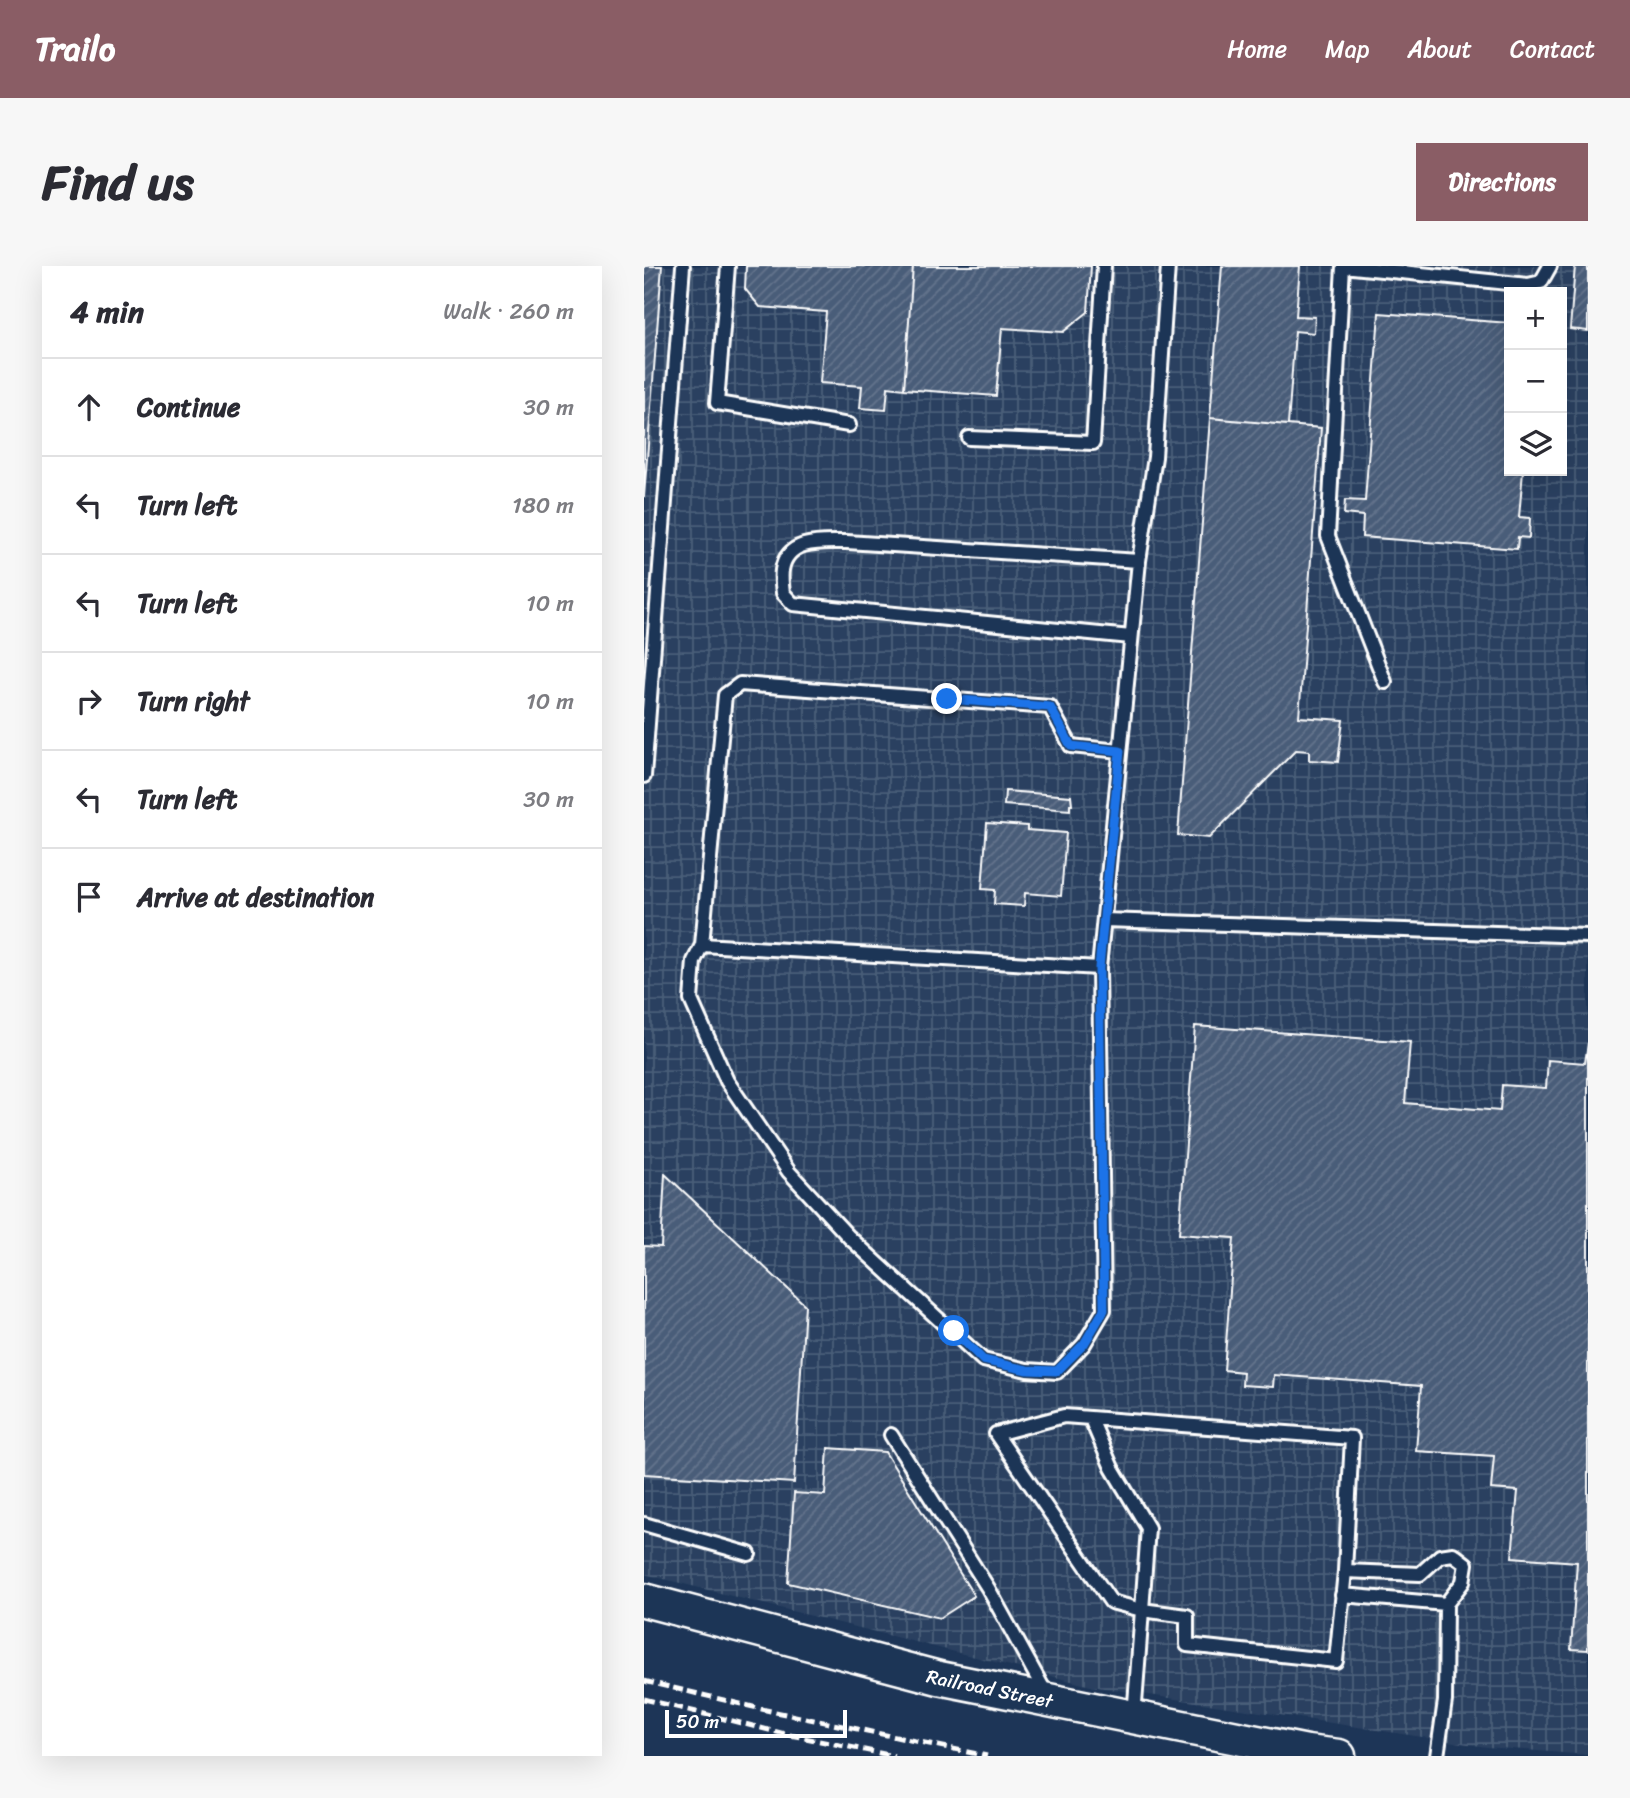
<!DOCTYPE html>
<html lang="en">
<head>
<meta charset="utf-8">
<style>
	body { margin:0; font-family:Sriracha,sans-serif; background:#f7f7f7; color:#2b2b33 }
	.controls { position:absolute; right:21px; top:21px; display:grid; overflow:hidden; border-radius:0px; box-shadow:0 7px 28px #0002 }
	.controls button { width:63px; height:63px; display:grid; place-items:center; padding:0; border:0; border-bottom:2px solid #e1e1e2; background:#fff; color:#2b2b33; font:35px sans-serif }
	.scale { position:absolute; left:21px; bottom:18px; width:182px; box-sizing:border-box; padding-left:7px; border:4px solid #fff; border-top:0; font-size:19px; line-height:24px; white-space:nowrap; color:#fff; -webkit-text-stroke:5px #1d3557; paint-order:stroke }
	.stop { position:absolute; width:21px; height:21px; margin:-16px; border:5px solid #1a73e8; border-radius:50%; background:#fff }
	.stop.end { background:#1a73e8; border-color:#fff; box-shadow:0 2px 7px #0008 }
	.list { margin:0; padding:0; list-style:none }
	h2 { display:flex; justify-content:space-between; align-items:center; height:91px; margin:0; padding:0 28px; font-size:30px }
	h2 small { font-size:23px; font-weight:400; color:#7c7c81 }
	.list li { display:grid; grid-template-columns:46px 1fr auto; gap:21px; align-items:center; box-sizing:border-box; height:98px; padding:0 28px; border-top:2px solid #e1e1e2 }
	.list b { display:block; font-size:26px; white-space:nowrap }
	.list em { font-size:23px; font-style:normal; color:#7c7c81 }
	.icon { flex:none; width:38px; height:38px; fill:none; stroke:currentColor; stroke-width:2; stroke-linecap:round; stroke-linejoin:round }
	.map { position:relative; flex:none; width:944px; height:1490px; overflow:hidden; border-radius:0px }
	header { display:flex; align-items:center; gap:42px; box-sizing:border-box; height:98px; padding:0 35px; background:#8a5d65; color:#fff }
	header strong { font-size:33px }
	nav { display:flex; gap:38px; margin-inline-start:auto; font-size:24px }
	.intro { display:flex; align-items:center; justify-content:space-between; box-sizing:border-box; height:168px; padding:0 42px }
	h1 { margin:0; font-size:49px }
	.button { padding:18px 32px; border-radius:0px; background:#8a5d65; color:#fff; font-size:24px; font-weight:700 }
	main { display:flex; gap:42px; padding:0 42px }
	aside { flex:1; background:#fff; border-radius:0px; box-shadow:0 7px 28px #0002 }
	.map>svg:first-child { display:block }
	.industrial { fill:url(#industrial-grid); fill-rule:evenodd }
	.building { fill:url(#building-hatch); stroke:#fff; stroke-width:2 }
	.lines { fill:none; stroke-linecap:round; stroke-linejoin:round }
	.service-casing { stroke:#fff; stroke-width:18 }
	.tertiary-casing { stroke:#fff; stroke-width:37 }
	.service { stroke:#1d3557; stroke-width:12 }
	.tertiary { stroke:#1d3557; stroke-width:32 }
	.rail { stroke:#fff; stroke-width:5; stroke-dasharray:10 5; stroke-linecap:butt }
	.route { stroke:#1a73e8; stroke-width:9 }
	.labels { text-anchor:middle; stroke-width:7; stroke-linejoin:round; paint-order:stroke }
	.street-label { font-size:19px; fill:#fff; stroke:#1d3557 }
</style>
</head>
<body>
<header>
<strong>Trailo</strong>
<nav><a>Home</a><a>Map</a><a>About</a><a>Contact</a></nav>
</header>
<div class="intro"><h1>Find us</h1><a class="button">Directions</a></div>
<main>
<aside>
<h2>4 min<small>Walk · 260 m</small></h2>
<ul class="list">
<li><svg class="icon" aria-label="ahead" viewBox="0 0 24 24"><path d="M12 20V5M6 11l6-6 6 6"/></svg><div><b>Continue</b></div><em>30 m</em></li>
<li><svg class="icon" aria-label="left" viewBox="0 0 24 24"><path d="M17 20v-9H6M10 6l-5 5 5 5"/></svg><div><b>Turn left</b></div><em>180 m</em></li>
<li><svg class="icon" aria-label="left" viewBox="0 0 24 24"><path d="M17 20v-9H6M10 6l-5 5 5 5"/></svg><div><b>Turn left</b></div><em>10 m</em></li>
<li><svg class="icon" aria-label="right" viewBox="0 0 24 24"><path d="M7 20v-9h11M14 6l5 5-5 5"/></svg><div><b>Turn right</b></div><em>10 m</em></li>
<li><svg class="icon" aria-label="left" viewBox="0 0 24 24"><path d="M17 20v-9H6M10 6l-5 5 5 5"/></svg><div><b>Turn left</b></div><em>30 m</em></li>
<li><svg class="icon" aria-label="arrive" viewBox="0 0 24 24"><path d="M6 21V4h12l-3 4 3 4H6"/></svg><div><b>Arrive at destination</b></div></li>
</ul>
</aside>
<div class="map">
<svg width="944" height="1490" viewBox="0 0 944 1490">
	<defs>
		<pattern id="industrial-grid" width="8" height="8" patternUnits="userSpaceOnUse" patternTransform="scale(1.75)"><rect width="8" height="8" fill="#2a4161"/><path d="M0 4h8M4 0v8" fill="none" stroke="#4a5e79"/></pattern>
		<pattern id="building-hatch" width="6" height="6" patternUnits="userSpaceOnUse" patternTransform="scale(1.75)"><rect width="6" height="6" fill="#4a5d79"/><path d="M-1 1l2-2M0 6l6-6M5 7l2-2" fill="none" stroke="#65758d"/></pattern>
	</defs>
	<rect width="100%" height="100%" fill="#1d3557"/>
	<filter id="ink" filterUnits="userSpaceOnUse"><feTurbulence type="fractalNoise" baseFrequency=".0143" numOctaves="2"/><feDisplacementMap in="SourceGraphic" scale="14" xChannelSelector="R" yChannelSelector="G"/><feConvolveMatrix kernelMatrix="1 2 1 2 8 2 1 2 1" color-interpolation-filters="sRGB"/></filter>
	<g filter="url(#ink)">
		<path class="industrial" d="M0,0H944V1489L843,1481L447,1420L0,1308ZM865,26H918V205H865Z"/>
		<path class="building" d="M0,0H18L0,231Z
			M102,0H269L260,123L244,121L242,144L216,142L218,120L176,117L182,46L116,41L101,23Z
			M269,0H447L444,46L419,66L358,62L352,130L260,123Z
			M578,0H656L652,50L671,51L670,67L651,65L644,159L566,152Z
			M931,0H944V65L926,63Z
			M735,47L865,57V205H879L875,251L886,252L885,272L874,271L873,283L718,271L719,250L700,248L701,234L721,235Z
			M566,152L677,162L655,451L699,454L694,496L665,494V485L652,484L565,572L534,569Z
			M361,525L427,530L428,539H426V544L360,539Z
			M343,557L383,560V564L422,567L417,630L381,627L380,640L350,638L351,624L338,623Z
			M551,760L766,776L761,837L856,845L858,819L902,822L904,794L941,797L944,777V1384L927,1383L933,1296L868,1291L874,1225L847,1223L850,1190L772,1185L777,1120L630,1109L629,1121L598,1119L599,1106L580,1104L590,972L535,968Z
			M21,908L161,1039L150,1217L0,1208V980L17,981Z
			M184,1182L241,1186L330,1330L296,1352L144,1317L150,1227L181,1229Z"/>
		<g class="lines">
			<defs>
				<path id="service" d="M84,0L73,137L205,159
					M699,0L684,270L741,416
					M699,0L884,19L897,16L906,0
					M325,172L449,177L460,0
					M487,371L149,338L139,327C138,320 137,311 138,304C143,272 179,276 203,276L495,295
					M0,510L39,0
					M460,654L944,670
					M58,679L81,429L96,418L406,441L427,480L476,485
					M455,702L58,679L50,695L47,734L83,815L145,906L205,971L339,1094L383,1104L413,1106L440,1078L460,1044L455,702L495,295L511,191L524,0
					M447,1153L468,1202L504,1262L498,1344L543,1350V1379L692,1395L701,1305
					M247,1169L344,1322L404,1431
					M0,1258L105,1288
					M698,1329L802,1338
					M490,1451L498,1344L467,1336L352,1168L420,1150L708,1172L701,1305L776,1308L796,1290L809,1288L822,1298L819,1316L802,1338L801,1435L793,1490"/>
				<g id="tertiary">
					<path id="s1" d="M0,1334L295,1412L663,1486L695,1490"/>
				</g>
			</defs>
			<use href="#service" class="service-casing"/>
			<use href="#tertiary" class="tertiary-casing"/>
			<use href="#service" class="service"/>
			<use href="#tertiary" class="tertiary"/>
			<path class="rail" d="M0,1415L122,1444L343,1490
				M0,1433L141,1468L250,1490"/>
		</g>
	</g>
	<g class="lines" filter="url(#ink)">
		<path class="route" d="M303,433L406,441L427,480L476,485L455,702L460,1044L440,1078L413,1105L383,1104L339,1094L310,1065"/>
	</g>
	<g class="labels">
		<g class="street-label">
			<text dy="7" stroke="none"><textPath href="#s1" startOffset="357">Railroad Street</textPath></text>
		</g>
	</g>
</svg>
<div class="controls">
<button>+</button>
<button>−</button>
<button><svg class="icon" aria-label="layers" viewBox="0 0 24 24"><path d="M12 4l9 5-9 5-9-5zM3 14l9 5 9-5"/></svg></button>
</div>
<div class="scale">50 m</div>
<div class="stop" style="left:310px;top:1065px"></div>
<div class="stop end" style="left:303px;top:433px"></div>
</div>
</main>
</body>
</html>
